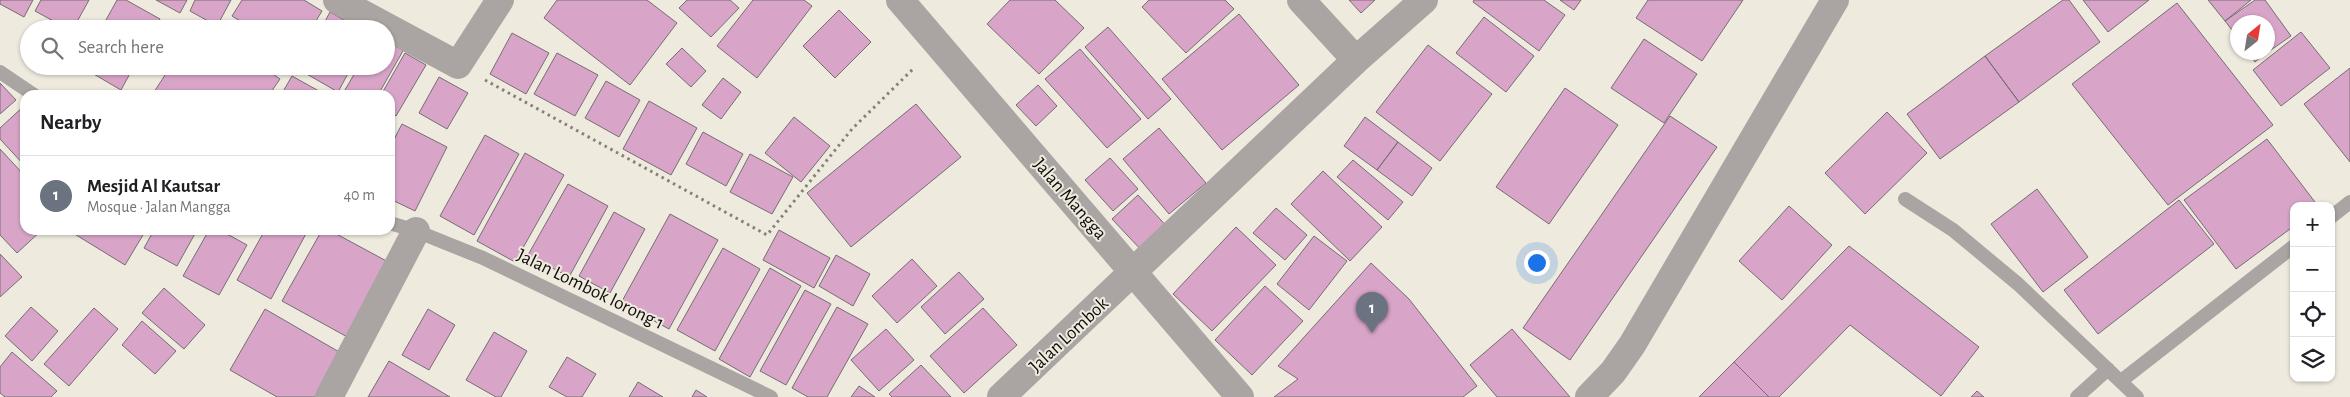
<!DOCTYPE html>
<html lang="en">
<head>
<meta charset="utf-8">
<style>
	body { margin:0; font-family:"Alegreya Sans",sans-serif; background:#f2f2f2; color:#202124 }
	.controls { position:absolute; right:15px; bottom:15px; display:grid; overflow:hidden; border-radius:10px; box-shadow:0 1px 4px #0004 }
	.controls button { width:45px; height:45px; display:grid; place-items:center; padding:0; border:0; border-bottom:1px solid #e0e0e0; background:#fff; color:#202124; font:25px sans-serif }
	.compass { position:absolute; left:2230px; top:15px; width:45px; height:45px; border-radius:50%; background:#fff; box-shadow:0 1px 4px #0004; rotate:30deg }
	.you { position:absolute; left:1536px; top:262px; width:18px; height:18px; margin:-12px; border:4px solid #fff; border-radius:50%; background:#1a73e8; box-shadow:0 0 0 8px #1a73e833 }
	.badge { display:grid; place-items:center; width:32px; height:32px; border-radius:50%; background:#db2777; color:#fff; font-size:16px; font-weight:700 }
	.pin { position:absolute; translate:-50% -41px; filter:drop-shadow(0 1px 2px #0008) }
	.pin::after { content:''; position:absolute; top:26px; width:18px; height:15px; background:inherit; clip-path:polygon(0 0,100% 0,50% 100%) }
	.list { margin:0; padding:0; list-style:none }
	h2 { display:flex; justify-content:space-between; align-items:center; height:65px; margin:0; padding:0 20px; font-size:21px }
	h2 small { font-size:16px; font-weight:400; color:#757577 }
	.list li { display:grid; grid-template-columns:32px 1fr auto; gap:15px; align-items:center; box-sizing:border-box; height:80px; padding:0 20px; border-top:1px solid #e0e0e0 }
	.list b { display:block; font-size:19px; white-space:nowrap }
	.list p { margin:0; font-size:16px; white-space:nowrap; color:#757577 }
	.list em { font-size:16px; font-style:normal; color:#757577 }
	.icon { flex:none; width:28px; height:28px; fill:none; stroke:currentColor; stroke-width:2; stroke-linecap:round; stroke-linejoin:round }
	.map { position:relative; flex:none; width:2350px; height:397px; overflow:hidden }
	.search { position:absolute; background:#fff; box-shadow:0 1px 4px #0004; left:20px; top:20px; width:375px; height:55px; display:flex; align-items:center; gap:12px; box-sizing:border-box; padding:0 18px; border-radius:28px; color:#757577; font-size:19px }
	.panel { position:absolute; background:#fff; box-shadow:0 1px 4px #0004; left:20px; top:90px; width:375px; height:145px; border-radius:15px }
	.map>svg:first-child { display:block }
	.building { fill:#d8a5c8; stroke:#766d73 }
	.lines { fill:none; stroke-linecap:round; stroke-linejoin:round }
	.path { stroke:#848179; stroke-width:3; stroke-dasharray:2.5 4; stroke-linecap:butt }
	.service { stroke:#aaa4a3; stroke-width:14 }
	.minor { stroke:#aaa4a3; stroke-width:28 }
	.labels { text-anchor:middle; stroke-width:4; stroke-linejoin:round; paint-order:stroke }
	.street-label { font-size:19px; fill:#0d0c08; stroke:#eeeade }
</style>
</head>
<body>
<div class="map">
<svg width="2350" height="397" viewBox="0 0 2350 397">
	<rect width="100%" height="100%" fill="#eeeade"/>
	<path class="building" d="M0,0H33L24,17L0,4Z
		M41,0H89L73,29H68L35,11Z
		M117,0H126L160,19L155,29H101Z
		M156,0H187L180,13Z
		M195,0H231L217,26L190,11Z
		M242,0H304L322,11L311,29H253L232,16Z
		M557,0H647L677,23L630,85L544,18Z
		M687,0H730L739,8L711,37L679,8Z
		M753,0H804L812,6L757,78L717,46Z
		M1010,0H1055L1084,28L1039,74L987,24Z
		M1149,0H1225L1234,9L1186,53L1142,7Z
		M1349,0H1375L1361,13Z
		M1474,0H1544L1565,15L1539,51L1473,2Z
		M1560,0H1581L1574,10Z
		M1648,0H1743L1702,61L1636,18Z
		M2063,0H2069L2100,42L2019,102L1985,56Z
		M2083,0H2149L2108,32Z
		M2208,0H2251L2225,21Z
		M2255,0H2265L2291,36L2268,52V22H2238V38L2225,21Z
		M2177,3L2273,125L2168,205L2072,84Z
		M839,10L871,42L835,78L803,46Z
		M330,12L360,29H321Z
		M1239,14L1299,85L1222,150L1162,79Z
		M1484,17L1534,56L1506,92L1456,53Z
		M1108,27L1171,99L1148,119L1085,47Z
		M2301,32L2330,68L2281,106L2253,70Z
		M512,33L549,53L526,94L490,74Z
		M386,38L404,49L378,95H342L359,66H386Z
		M1644,39L1697,74L1664,123L1611,88Z
		M1428,45L1492,94L1440,161L1376,112Z
		M682,48L706,71L691,87L666,64Z
		M1080,49L1141,119L1107,148L1045,79Z
		M2248,52H2267L2255,62Z
		M405,53L426,65L396,116L390,112V95H381Z
		M557,53L598,75L575,116L534,94Z
		M1985,56L2019,102L1940,159L1907,114Z
		M80,66H134L121,90Z
		M171,66H261L280,79L269,95H152Z
		M299,66H352L338,92L298,69Z
		M2350,68V162L2304,104Z
		M292,76L326,95H281Z
		M439,77L468,93L447,129L419,113Z
		M723,78L741,92L721,119L702,105Z
		M606,81L640,100L619,137L585,118Z
		M0,83L16,100L0,114Z
		M1038,85L1057,106L1036,126L1016,105Z
		M1565,88L1618,125L1549,224L1496,187Z
		M649,101L697,128L671,175L623,149Z
		M916,104L961,157L851,247L807,193Z
		M25,105V166L0,139V128Z
		M1887,112L1927,153L1865,214L1825,173Z
		M1670,116L1717,147L1570,360L1523,328Z
		M794,117L830,146L801,182L765,153Z
		M1365,117L1398,142L1377,170L1344,146Z
		M402,124L447,147L415,211L390,199V147Z
		M1159,128L1206,183L1169,214L1123,159Z
		M703,132L743,154L726,186L686,164Z
		M485,135L519,154L474,235L440,216Z
		M2267,139L2318,206H2294V226L2236,269L2184,200Z
		M1398,142L1432,168L1412,196L1377,170Z
		M0,149L25,176V230H42L17,253L0,235Z
		M525,153L564,175L515,262L477,241Z
		M750,154L793,177L772,214L730,192Z
		M1110,158L1138,189L1113,211L1085,180Z
		M1353,160L1403,202L1388,220L1337,177Z
		M1323,171L1382,227L1350,261L1291,204Z
		M568,184L608,206L569,277L528,255Z
		M2037,189L2088,257L2043,292L1991,224Z
		M1138,195L1170,230L1144,253L1112,219Z
		M2179,200L2214,244L2098,334L2064,290Z
		M1789,206L1832,245L1782,300L1739,261Z
		M1276,208L1307,235L1285,260L1253,233Z
		M614,212L645,229L610,293L579,276Z
		M670,214L718,240L669,329L621,303Z
		M1236,227L1276,265L1212,331L1173,294Z
		M68,230H146L125,265Z
		M154,230H197L177,266L144,248Z
		M209,230H220L247,245L219,295L183,276Z
		M265,230H308L271,299L237,280Z
		M322,230H329L392,264L351,339L282,301Z
		M779,230L830,258L814,288L763,260Z
		M1314,236L1347,261L1309,310L1277,284Z
		M1849,246L1979,347L1941,396L1850,325L1779,397H1769L1734,362Z
		M723,248L760,269L715,351L677,330Z
		M0,254L22,277L0,297Z
		M836,255L870,274L853,306L819,286Z
		M912,259L937,286L897,323L872,296Z
		M1371,263L1409,299L1477,386L1463,397H1274L1298,379L1278,366Z
		M770,268L801,286L750,377L719,359Z
		M959,272L984,299L945,334L921,307Z
		M1265,286L1303,321L1252,375L1215,340Z
		M164,288L205,325L184,349L142,313Z
		M805,290L831,304L786,385L760,371Z
		M31,307L58,331L32,361L5,336Z
		M837,307L868,324L827,397H808L792,388Z
		M94,308L118,329L69,386L44,364Z
		M983,308L1017,345L964,393L930,356Z
		M265,309L341,353L315,397H277L230,370Z
		M428,309L455,325L429,370L402,355Z
		M142,321L176,351L155,374L122,345Z
		M886,329L914,360L879,391L851,360Z
		M1512,329L1570,397H1497L1470,365Z
		M494,332L527,351L501,397H496L466,380Z
		M12,352L57,391L51,397H5L0,393V367Z
		M567,357L596,374L582,397H567L549,387Z
		M389,361L450,397H368Z
		M1734,362L1769,397H1699Z
		M921,365L951,397H892L889,394Z
		M638,382L663,397H629Z
		M859,386L875,397H851Z
		M696,390L707,397H692Z
		M1977,391L1984,397H1971Z"/>
	<g class="lines">
		<path class="path" d="M485,80L767,235L852,129L915,67"/>
		<path class="service" d="M0,72L34,95
			M1905,199L1953,230L2018,284L2137,397
			M2331,217L2350,202
			M390,223L416,231L483,258L771,397
			M2121,381L2294,246
			M2077,397L2108,369"/>
		<path class="minor" d="M337,0L458,65L500,0
			M900,0L1240,397
			M1301,0L1356,60
			M329,397L416,231
			M1001,397L1356,60L1424,0
			M1589,397L1613,372L1632,345L1835,0"/>
	</g>
	<g class="labels">
		<g class="street-label">
			<text transform="translate(1071 198) rotate(49)" y="7">Jalan Mangga</text>
			<text transform="translate(591 288) rotate(26)" y="7">Jalan Lombok lorong 1</text>
			<text transform="translate(1068 334) rotate(-43)" y="7">Jalan Lombok</text>
		</g>
	</g>
</svg>
<div class="controls">
<button>+</button>
<button>−</button>
<button><svg class="icon" aria-label="locate" viewBox="0 0 24 24"><circle cx="12" cy="12" r="6"/><path d="M12 2v4M12 18v4M2 12h4M18 12h4"/></svg></button>
<button><svg class="icon" aria-label="layers" viewBox="0 0 24 24"><path d="M12 4l9 5-9 5-9-5zM3 14l9 5 9-5"/></svg></button>
</div>
<svg class="compass" viewBox="-18 -18 36 36"><path d="M0-13l5 13h-10z" fill="#e53935"/><path d="M0 13l5-13h-10z" fill="#757577"/></svg>
<div class="you"></div>
<div class="pin badge" style="left:1372px;top:333px;background:#6b7280">1</div>
<div class="search"><svg class="icon" aria-label="search" viewBox="0 0 24 24"><circle cx="10" cy="10" r="6"/><path d="M15 15l6 6"/></svg>Search here</div>
<section class="panel">
<h2>Nearby<small></small></h2>
<ul class="list">
<li><span class="badge" style="background:#6b7280">1</span><div><b>Mesjid Al Kautsar</b><p>Mosque · Jalan Mangga</p></div><em>40 m</em></li>
</ul>
</section>
</div>
</body>
</html>
